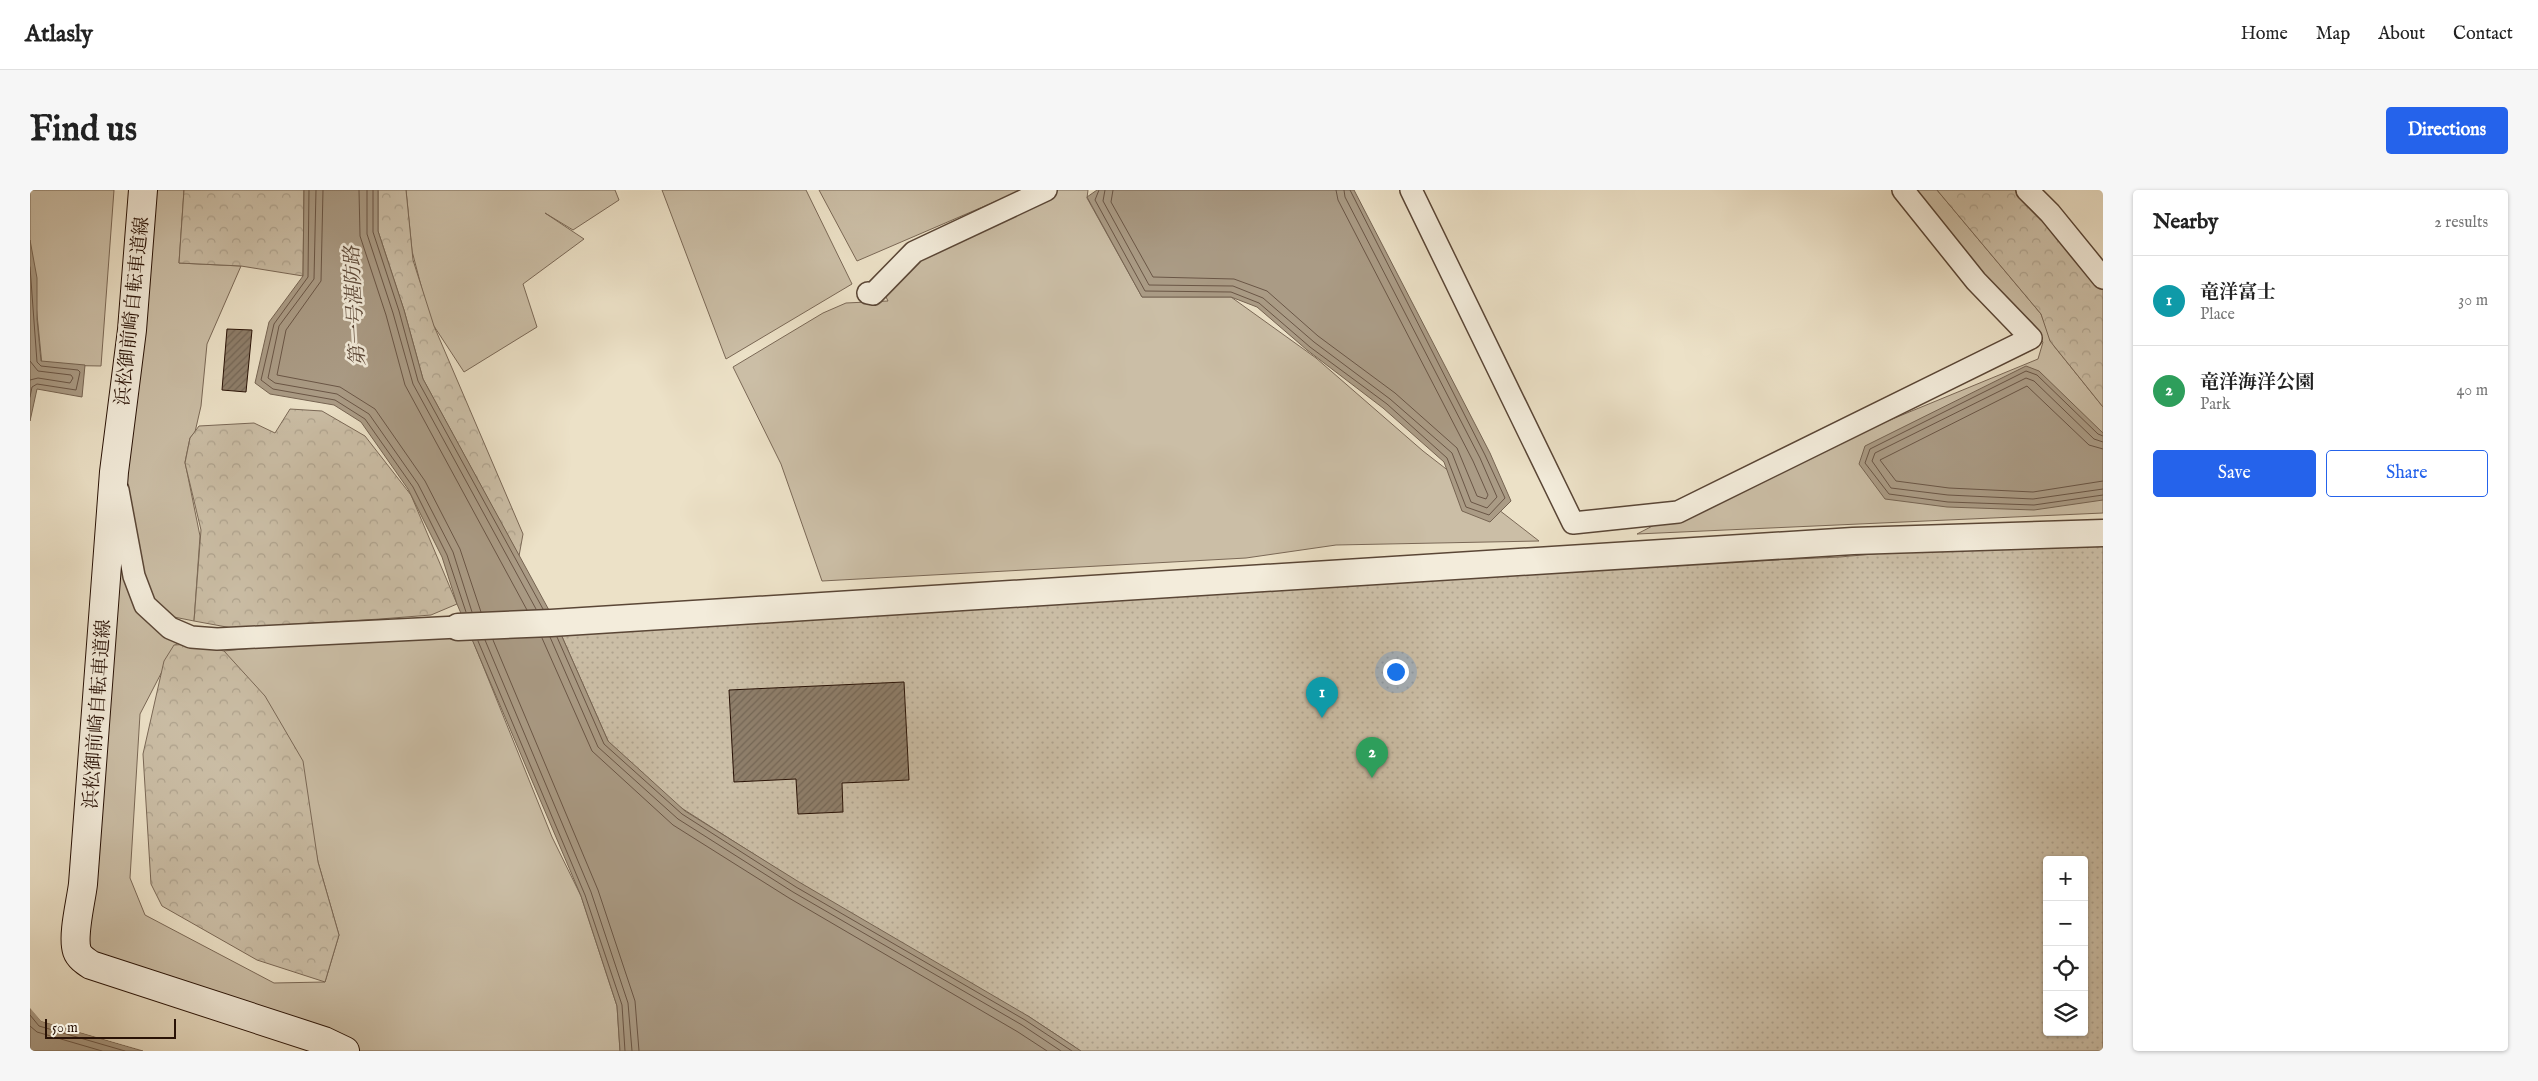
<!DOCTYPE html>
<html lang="en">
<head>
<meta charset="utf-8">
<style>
	body { margin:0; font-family:"IM FELL English","Noto Serif JP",serif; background:#f6f6f6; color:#222 }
	.controls { position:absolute; right:15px; bottom:15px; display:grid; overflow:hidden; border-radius:5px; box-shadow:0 1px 4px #0004 }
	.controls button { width:45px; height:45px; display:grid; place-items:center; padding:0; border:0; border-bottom:1px solid #e0e0e0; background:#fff; color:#222; font:25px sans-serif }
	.scale { position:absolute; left:15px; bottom:12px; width:131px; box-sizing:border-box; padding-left:5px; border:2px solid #291206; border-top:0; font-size:14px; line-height:18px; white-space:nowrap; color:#291206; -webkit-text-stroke:4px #f3ecdb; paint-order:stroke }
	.you { position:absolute; left:1365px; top:481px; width:18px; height:18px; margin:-12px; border:4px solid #fff; border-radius:50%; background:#1a73e8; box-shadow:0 0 0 8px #1a73e833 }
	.badge { display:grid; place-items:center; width:32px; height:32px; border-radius:50%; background:#2563eb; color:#fff; font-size:16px; font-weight:700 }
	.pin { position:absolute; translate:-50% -41px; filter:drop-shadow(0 1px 2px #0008) }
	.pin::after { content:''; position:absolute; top:26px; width:18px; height:15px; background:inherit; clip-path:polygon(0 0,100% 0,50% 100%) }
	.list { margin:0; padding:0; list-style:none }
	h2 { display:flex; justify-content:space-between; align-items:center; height:65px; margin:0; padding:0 20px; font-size:21px }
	h2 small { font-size:16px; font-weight:400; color:#767676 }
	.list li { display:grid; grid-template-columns:32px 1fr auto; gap:15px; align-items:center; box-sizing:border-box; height:90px; padding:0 20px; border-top:1px solid #e0e0e0 }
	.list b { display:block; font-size:19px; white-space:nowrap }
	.list p { margin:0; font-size:16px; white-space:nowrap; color:#767676 }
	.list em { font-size:16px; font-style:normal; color:#767676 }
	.actions { display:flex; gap:10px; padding:15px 20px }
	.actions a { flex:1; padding:11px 0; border:1px solid #2563eb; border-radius:5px; text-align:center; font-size:18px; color:#2563eb }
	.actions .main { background:#2563eb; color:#fff }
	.icon { flex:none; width:28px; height:28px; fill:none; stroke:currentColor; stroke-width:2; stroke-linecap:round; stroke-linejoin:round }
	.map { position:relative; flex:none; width:2073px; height:861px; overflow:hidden; border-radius:5px }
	header { display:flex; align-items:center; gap:30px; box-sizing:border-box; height:70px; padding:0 25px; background:#fff; border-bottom:1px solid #e0e0e0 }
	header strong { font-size:24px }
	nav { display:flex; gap:28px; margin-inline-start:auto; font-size:18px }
	.intro { display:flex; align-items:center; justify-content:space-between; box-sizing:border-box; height:120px; padding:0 30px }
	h1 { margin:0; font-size:35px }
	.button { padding:12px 22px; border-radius:5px; background:#2563eb; color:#fff; font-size:18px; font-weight:700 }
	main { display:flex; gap:30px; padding:0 30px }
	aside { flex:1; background:#fff; border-radius:5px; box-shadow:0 1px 4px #0004 }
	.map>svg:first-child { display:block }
	.green { fill:#cbbea6; stroke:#7a6856 }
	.forest { fill:url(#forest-crowns); stroke:#7a6856 }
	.park { fill:url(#park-dots); stroke:#7a6856; fill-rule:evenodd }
	.water { fill:#aa9b85; stroke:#766452 }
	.pier { fill:#ece1c7 }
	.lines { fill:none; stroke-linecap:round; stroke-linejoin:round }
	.shore { stroke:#6a5646; stroke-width:1 }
	.building { fill:url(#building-hatch); stroke:#291206 }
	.minor-casing { stroke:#5a4636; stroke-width:24 }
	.tertiary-casing { stroke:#5a4636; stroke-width:29 }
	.secondary-casing { stroke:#291206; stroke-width:30 }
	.minor { stroke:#f3ecdb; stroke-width:21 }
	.tertiary { stroke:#f3ecdb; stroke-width:26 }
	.secondary { stroke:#f3ecdb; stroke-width:28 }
	.labels { text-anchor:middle; stroke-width:5; stroke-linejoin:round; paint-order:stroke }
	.street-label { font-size:19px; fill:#291206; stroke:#f3ecdb }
	.water-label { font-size:20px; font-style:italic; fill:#5d4939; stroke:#f3ecdb }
</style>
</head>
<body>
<header>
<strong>Atlasly</strong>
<nav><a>Home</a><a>Map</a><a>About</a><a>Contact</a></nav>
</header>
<div class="intro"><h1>Find us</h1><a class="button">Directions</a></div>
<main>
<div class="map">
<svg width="2073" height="861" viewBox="0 0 2073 861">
	<defs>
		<pattern id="forest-crowns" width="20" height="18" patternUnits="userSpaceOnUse" patternTransform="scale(1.25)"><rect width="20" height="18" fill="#cbbea6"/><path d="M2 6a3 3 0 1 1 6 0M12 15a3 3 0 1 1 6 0" fill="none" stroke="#aea28d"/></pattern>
		<pattern id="park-dots" width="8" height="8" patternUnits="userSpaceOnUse" patternTransform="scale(1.25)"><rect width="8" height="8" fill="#cbbea6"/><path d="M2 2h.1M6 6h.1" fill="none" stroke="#aea28d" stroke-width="1.8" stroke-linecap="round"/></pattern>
		<pattern id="building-hatch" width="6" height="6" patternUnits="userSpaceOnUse" patternTransform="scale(1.25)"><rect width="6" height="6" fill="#8e7e6a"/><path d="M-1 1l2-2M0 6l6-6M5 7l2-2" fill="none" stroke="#746655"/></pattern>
	</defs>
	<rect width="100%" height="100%" fill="#ece1c7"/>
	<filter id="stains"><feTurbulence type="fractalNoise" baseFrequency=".004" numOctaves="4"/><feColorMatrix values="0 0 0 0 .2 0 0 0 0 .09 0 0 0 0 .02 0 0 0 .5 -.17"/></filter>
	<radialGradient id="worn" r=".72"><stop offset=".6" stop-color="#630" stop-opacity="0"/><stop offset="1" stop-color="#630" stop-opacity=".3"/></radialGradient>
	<path class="green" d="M0,0H84L71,176L12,175L0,53Z
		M113,0H154L149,73L211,76L177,154L171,216L165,242L160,248L155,272L170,346L164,431L134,425L152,443L110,524L100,688L115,725L244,793L295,792L309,745L288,672L265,558L194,461L437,436L522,647L551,706L587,816L590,861H314L212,839L148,803L52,769Z
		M376,0H585L589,10L543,40L515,23L554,49L493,94L507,137L434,182L400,130L382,61Z
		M632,0H776L822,94L696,169Z
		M789,0H992L827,71Z
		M1024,0H1058L1057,8L1112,107H1201L1286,168L1393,261L1509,351L1306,355L1216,368L792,391L751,274L703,177L793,123L816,113L858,111L851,97L877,69Z
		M1873,0H1907L2011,124L2024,156L2073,217V323L1607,344L1702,295L2008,169L2013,152L1909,46Z"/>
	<path class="forest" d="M154,0H274L273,86L211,76L149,73Z
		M348,0H376L383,70L404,136L493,344L489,366L393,189L374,120L348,41Z
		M1907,0H2000L2073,88V217L2020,151L2011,124Z
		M260,219L292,221L335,246L381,305L427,414L401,425L350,429L202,438L164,431L171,340L155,273L160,248L169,236L224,233L245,243Z
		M161,454L194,461L235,506L273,571L288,672L309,745L295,792L227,770L132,716L121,694L113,564L134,471L144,455Z"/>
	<path class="park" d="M2073,343V861H1046L1045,857L998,826L991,824L841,739L628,603L578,551L526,433L1268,399L1564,378L1810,367ZM2017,670H2054V842H2017Z"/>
	<path class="water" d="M274,0H348V41L374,120L393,189L526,433L578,551L655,621L769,692L998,826L1051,861H590L587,816L551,706L427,414L412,367L378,299L331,232L304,215L240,204L225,193L239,132L273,86Z
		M1067,0H1324L1460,263L1481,311L1460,332L1432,321L1414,272L1353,218L1277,160L1227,117L1201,107H1112L1057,7Z
		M0,50L7,88V129L11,171L55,175L52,207L7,199L0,231Z
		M1996,176L2009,181L2073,243V310L2004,320L1917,317L1855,309L1829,274L1835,256Z
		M0,817L11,831L113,861H0Z"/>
	<path class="pier" d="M0,814L12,829L115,861L11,831L0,818Z"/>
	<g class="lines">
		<path class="shore" d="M279,0L278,87L244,134L231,190L243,199L305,210L335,229L383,297L417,365L436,422
			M286,0L284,89L249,136L238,188L245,193L307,204L339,224L388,294L423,362L442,422
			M293,0L291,91L256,140L247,185L310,197L345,219L395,291L430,359L451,422
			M329,0L330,46L356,125L375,195L497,420
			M337,0V44L363,123L383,194L506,419
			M343,0V42L369,121L388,191L513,419
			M1069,0L1065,10L1115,101L1201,102L1229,113L1280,157L1357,214L1417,268L1436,317L1459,325L1475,308L1455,265L1320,0
			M1075,0L1073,11L1119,95L1203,96L1233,108L1284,152L1360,209L1422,263L1441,312L1457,318L1467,307L1450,268L1315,7L1314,0
			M1083,0L1081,12L1123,87L1204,89L1237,101L1288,146L1365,203L1427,258L1447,306L1456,309L1458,305L1443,271L1308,10L1306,0
			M0,77L7,172L11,176L48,180L50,182L46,200L7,194L2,197L0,207
			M0,171L8,181L41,185L43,188L40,193L8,188L0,190
			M2073,246L2068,244L2007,185L1996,181L1840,259L1835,273L1859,304L1918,312L2004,315L2073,305
			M2073,252L2064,249L2004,191L1996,188L1845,263L1842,271L1861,298L1918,305L2003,309L2073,299
			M2073,259L2059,255L1997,196L1850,270L1866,291L1919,298L2003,302L2073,291
			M520,447L568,557L648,629L763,702L992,835L1031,861
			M527,447L574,554L652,624L766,697L995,830L1042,861
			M512,448L562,561L643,635L759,708L988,842L1017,861
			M455,450L561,702L598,813L602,861
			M463,450L568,700L605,811L609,861
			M448,451L555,705L592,815L595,861
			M0,825L9,836L95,861
			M0,836L7,842L72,861"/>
	</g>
	<path class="building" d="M197,139L222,140L216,202L192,200Z
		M874,492L879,590L812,593L813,622L768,624L766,589L704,592L699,500Z"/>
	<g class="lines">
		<defs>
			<path id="minor" d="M1381,0L1543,333L1648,322L2001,148L1946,91L1873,0
				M1997,0L2020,23L2073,88
				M838,103L843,104L884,62L1016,0
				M88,300L104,386L115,415L140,438L161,447L187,449L428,437"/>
			<path id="tertiary" d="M428,437L521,433L1823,351L2073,343"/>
			<path id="secondary" d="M113,0L102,140L84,282L53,694C51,711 42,746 47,761C49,767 55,771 61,775L294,851L315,861"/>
		</defs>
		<use href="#minor" class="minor-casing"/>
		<use href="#tertiary" class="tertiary-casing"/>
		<use href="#secondary" class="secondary-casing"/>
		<use href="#minor" class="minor"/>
		<use href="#tertiary" class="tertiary"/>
		<use href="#secondary" class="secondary"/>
	</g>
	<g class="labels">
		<g class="street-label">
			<text transform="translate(101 121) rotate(-84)" y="7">浜松御前崎自転車道線</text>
			<text transform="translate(66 524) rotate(-86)" y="7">浜松御前崎自転車道線</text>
		</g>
		<g class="water-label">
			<text transform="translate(324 116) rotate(-93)" y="7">第一号湛防路</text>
		</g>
	</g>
	<rect width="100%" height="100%" filter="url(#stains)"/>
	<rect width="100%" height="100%" fill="url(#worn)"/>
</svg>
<div class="controls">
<button>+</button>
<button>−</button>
<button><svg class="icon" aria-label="locate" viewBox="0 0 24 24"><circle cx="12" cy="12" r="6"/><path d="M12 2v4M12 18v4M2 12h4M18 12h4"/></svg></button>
<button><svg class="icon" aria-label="layers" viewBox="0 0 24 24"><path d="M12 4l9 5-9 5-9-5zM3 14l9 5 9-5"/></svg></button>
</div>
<div class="scale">50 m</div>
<div class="you"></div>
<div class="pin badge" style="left:1292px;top:528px;background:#0f9aa8">1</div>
<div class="pin badge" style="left:1342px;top:588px;background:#2e9e5b">2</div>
</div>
<aside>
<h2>Nearby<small>2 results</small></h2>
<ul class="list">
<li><span class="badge" style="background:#0f9aa8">1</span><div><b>竜洋富士</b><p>Place</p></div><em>30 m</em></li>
<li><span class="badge" style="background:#2e9e5b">2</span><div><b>竜洋海洋公園</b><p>Park</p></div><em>40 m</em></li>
</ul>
<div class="actions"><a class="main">Save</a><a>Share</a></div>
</aside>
</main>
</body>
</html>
